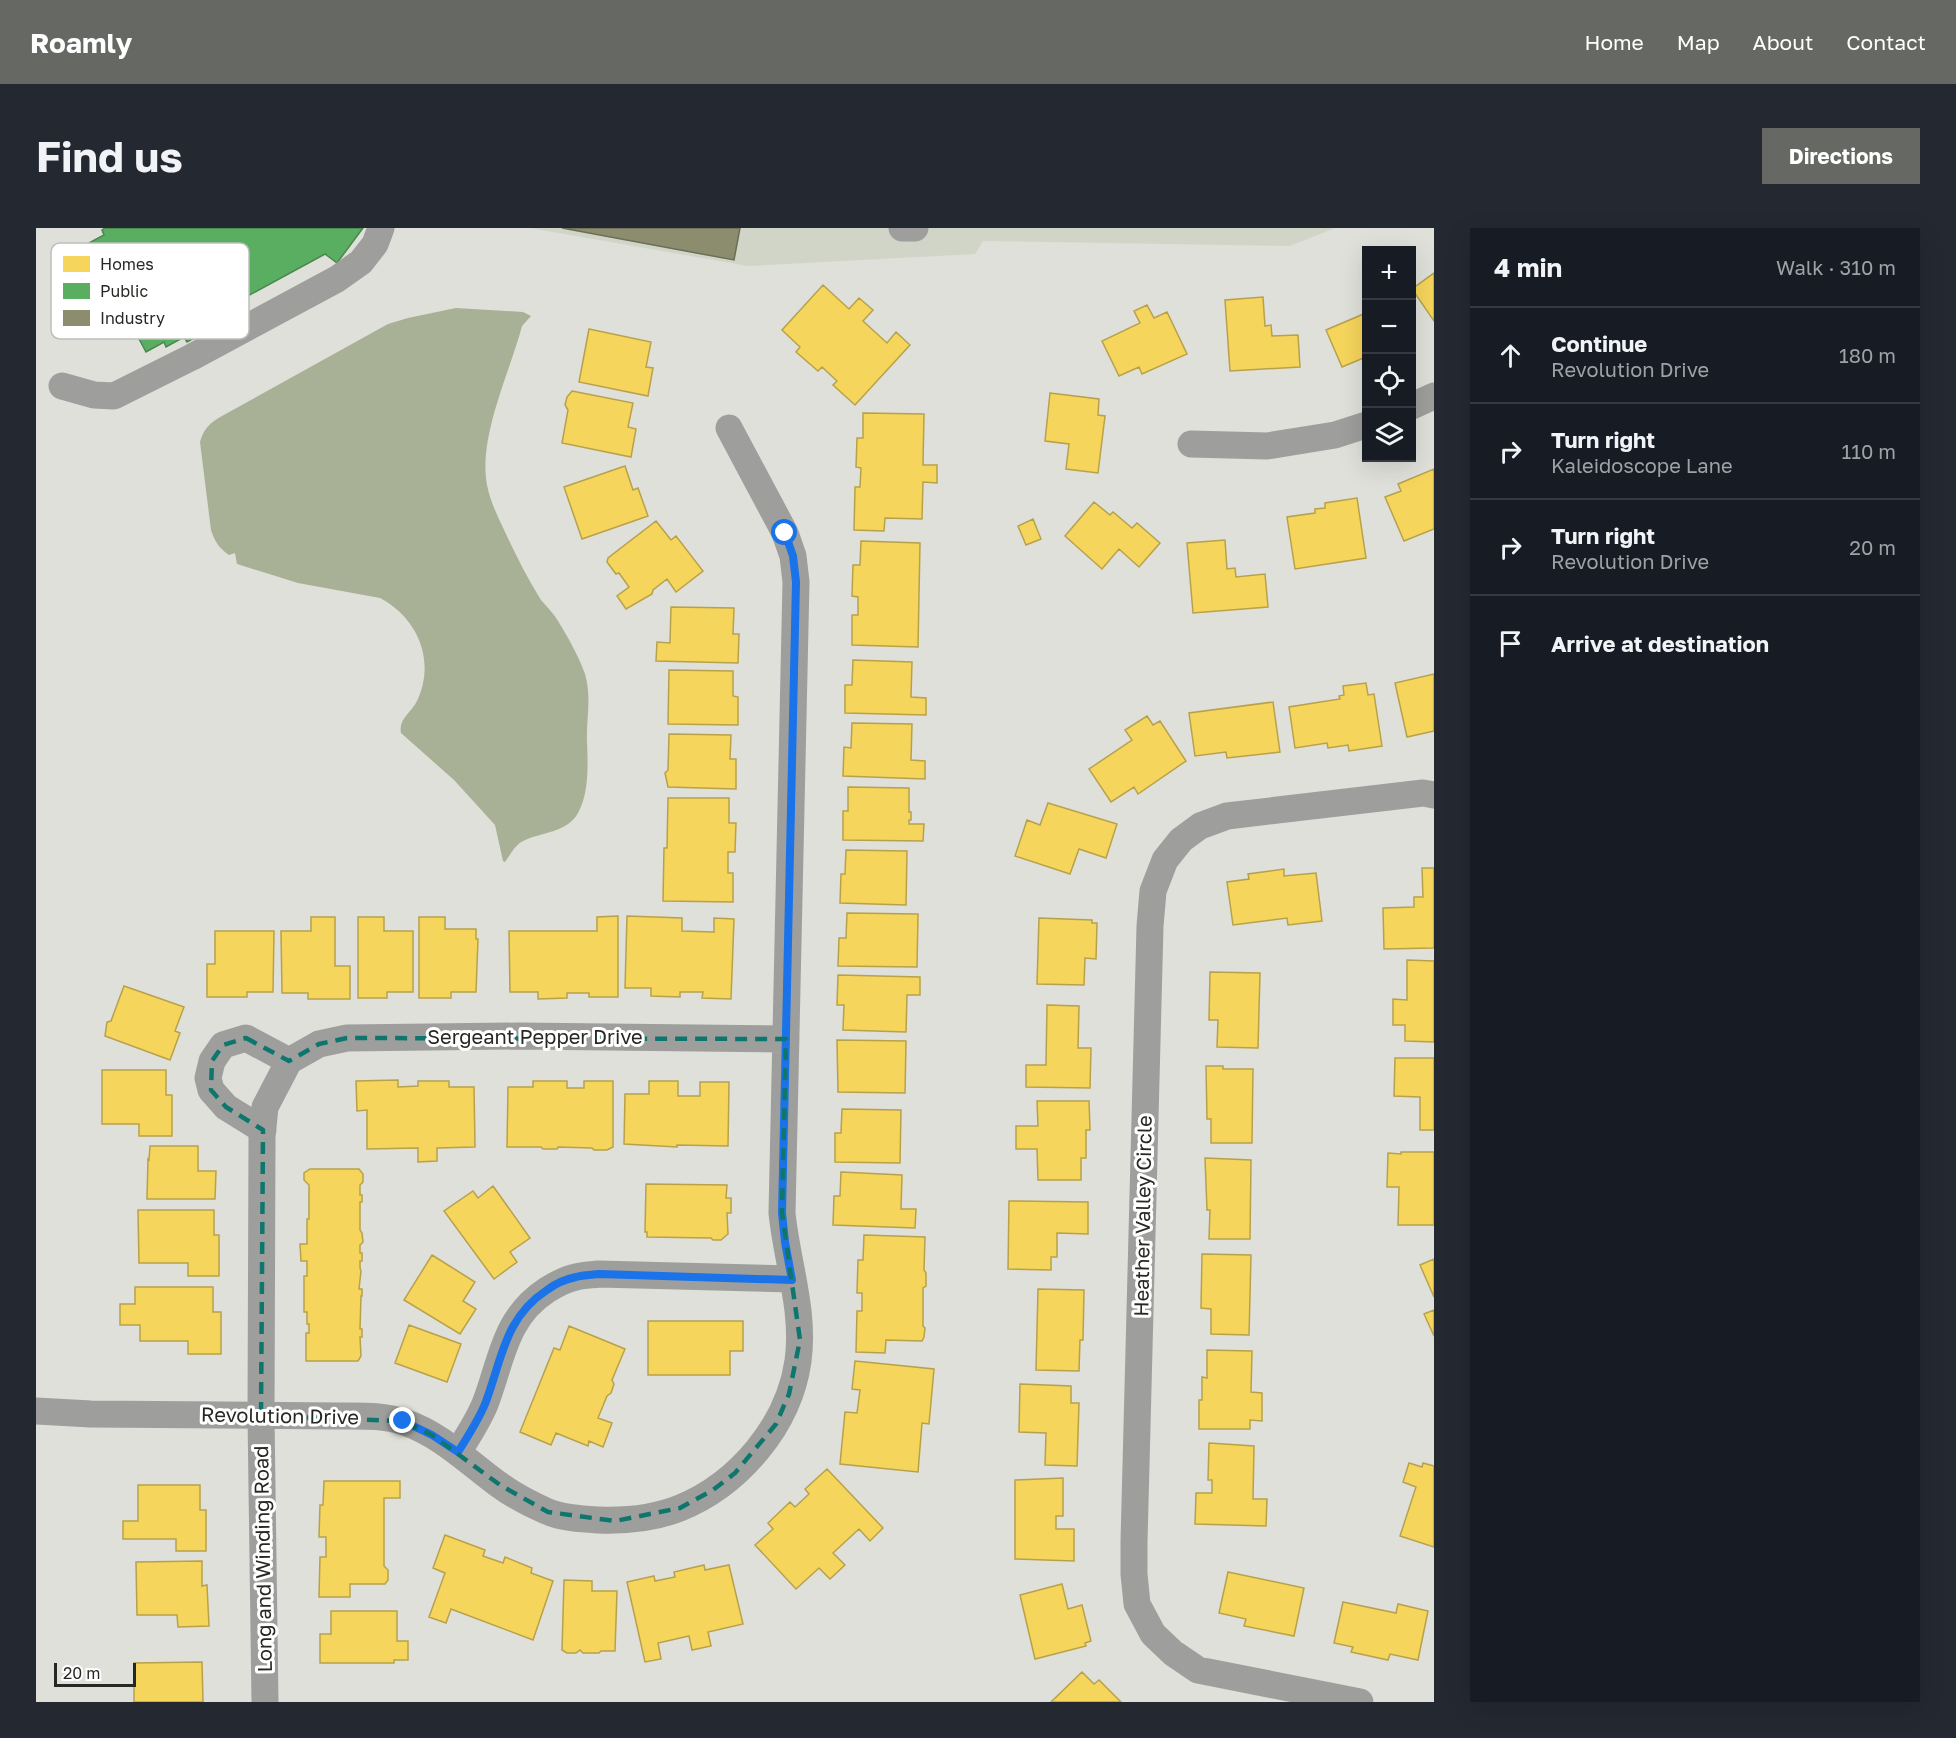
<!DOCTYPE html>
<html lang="en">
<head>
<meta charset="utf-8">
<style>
	body { margin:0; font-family:"Golos Text",sans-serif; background:#242831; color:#f1f3f6 }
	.controls { position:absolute; right:18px; top:18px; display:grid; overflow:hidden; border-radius:0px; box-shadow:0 6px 24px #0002 }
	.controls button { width:54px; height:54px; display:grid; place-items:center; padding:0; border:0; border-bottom:2px solid #363941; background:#171b24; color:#f1f3f6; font:30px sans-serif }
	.scale { position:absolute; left:18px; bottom:15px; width:82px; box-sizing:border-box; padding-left:6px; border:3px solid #262823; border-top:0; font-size:16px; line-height:21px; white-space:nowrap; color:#262823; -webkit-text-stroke:4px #fff; paint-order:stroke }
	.stop { position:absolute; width:18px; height:18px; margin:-14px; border:4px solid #1a73e8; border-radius:50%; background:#fff }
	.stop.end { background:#1a73e8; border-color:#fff; box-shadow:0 2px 6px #0008 }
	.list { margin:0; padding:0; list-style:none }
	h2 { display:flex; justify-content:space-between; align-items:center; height:78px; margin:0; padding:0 24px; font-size:26px }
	h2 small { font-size:20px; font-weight:400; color:#9ea1a6 }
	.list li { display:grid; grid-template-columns:39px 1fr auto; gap:18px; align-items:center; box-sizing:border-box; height:96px; padding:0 24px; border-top:2px solid #363941 }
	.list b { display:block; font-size:22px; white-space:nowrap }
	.list p { margin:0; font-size:20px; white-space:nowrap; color:#9ea1a6 }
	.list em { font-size:20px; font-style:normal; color:#9ea1a6 }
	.icon { flex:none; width:33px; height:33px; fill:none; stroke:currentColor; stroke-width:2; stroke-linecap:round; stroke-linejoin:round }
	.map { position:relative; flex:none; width:1398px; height:1474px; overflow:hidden; border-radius:0px }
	header { display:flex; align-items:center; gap:36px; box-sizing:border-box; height:84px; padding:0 30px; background:#666863; color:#fff }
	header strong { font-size:28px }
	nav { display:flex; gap:33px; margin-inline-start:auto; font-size:21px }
	.intro { display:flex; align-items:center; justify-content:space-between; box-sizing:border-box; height:144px; padding:0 36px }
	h1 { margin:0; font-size:42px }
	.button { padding:15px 27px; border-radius:0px; background:#666863; color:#fff; font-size:21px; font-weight:700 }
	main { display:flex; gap:36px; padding:0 36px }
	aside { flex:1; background:#171b24; border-radius:0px; box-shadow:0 6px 24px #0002 }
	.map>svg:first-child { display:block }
	.built { fill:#d1d5c7 }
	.water { fill:#a8b095 }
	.homes { fill:#f6d55c; stroke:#b8a14b; stroke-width:1.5 }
	.public { fill:#5aae61; stroke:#4a864e; stroke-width:1.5 }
	.industry { fill:#8c8c6e; stroke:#6d6e58; stroke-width:1.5 }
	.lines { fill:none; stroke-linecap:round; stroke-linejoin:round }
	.minor { stroke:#9e9f9d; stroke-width:27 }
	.route { stroke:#1a73e8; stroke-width:8 }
	.marked { fill:none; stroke:#0f766e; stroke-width:4.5; stroke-dasharray:12 8; stroke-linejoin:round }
	.labels { text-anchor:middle; stroke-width:6; stroke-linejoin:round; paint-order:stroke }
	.street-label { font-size:20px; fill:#262823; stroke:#fff }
	.key { fill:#fff; stroke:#bebebd; stroke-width:1.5 }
	.key-label { font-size:16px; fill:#262823 }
</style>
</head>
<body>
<header>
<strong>Roamly</strong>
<nav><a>Home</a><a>Map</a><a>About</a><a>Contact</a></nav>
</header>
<div class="intro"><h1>Find us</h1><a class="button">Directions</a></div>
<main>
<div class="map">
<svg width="1398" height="1474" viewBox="0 0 1398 1474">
	<rect width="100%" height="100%" fill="#dee0d9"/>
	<path class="built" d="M494,0H1299L1254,18L947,13L939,26L712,38Z"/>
	<path class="water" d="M420,80L487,84L495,88L486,98C474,144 442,209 451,257C454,273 462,289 469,304C480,327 491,350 505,372C511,379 518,386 522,393C532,409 543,429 549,446C556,471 550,490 551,514C552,536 553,566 542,585C531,605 505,604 487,613C479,617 474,627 469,634L467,633L459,597L418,552L365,505C362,491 376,484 381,473C400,433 382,390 344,370L262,355L201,336L199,325L193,327C183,320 179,314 175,302L164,214C168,200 174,195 186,188L352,96L372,90Z"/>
	<path class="homes" d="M1398,45V93L1376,61Z
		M787,57L813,81L823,70L837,82L827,93L851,115L860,104L874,117L819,177L797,157L801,153L786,139L782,143L760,124L764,119L746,102Z
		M1227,69L1229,98L1235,97L1236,108L1262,107L1264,139L1194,143L1189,72Z
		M1111,77L1118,90L1131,84L1151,126L1106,146L1103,139L1083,148L1066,113L1104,95L1098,83Z
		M1330,85V129L1306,139L1290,102Z
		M553,101L615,114L610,139L617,140L612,168L543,154Z
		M536,163L597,175L592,199L600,201L595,229L526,215L532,182L529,177L531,169Z
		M1014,165L1063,171L1062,187L1069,188L1062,245L1030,241L1033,216L1009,213Z
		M827,185L888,186L887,237H901V255L887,254L886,291L849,290L848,303L818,302L819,259H824L825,240L820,239L821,210H827Z
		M589,238L597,262L602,260L612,288L546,311L528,259Z
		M1398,241V301L1368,313L1349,269L1365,263L1362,256Z
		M1321,270L1330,330L1259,341L1251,289L1279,285V281L1289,280V275Z
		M1058,274L1074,287L1077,284L1096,300L1101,295L1124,315L1103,339L1083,321L1066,341L1029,308Z
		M997,291L1005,311L990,317L982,298Z
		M620,293L635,312L640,308L667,343L640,364L631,351L617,362L616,366L590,381L581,368L593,359L583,345L580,346L571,334L572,330Z
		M1189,312L1191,341L1199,340L1200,349L1229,346L1232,379L1157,385L1151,315Z
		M825,313L884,315L882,419L816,417V387H822V369L816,368L817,337H824Z
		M635,379L698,380L697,406H703L702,435L620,433L621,414L634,415Z
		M817,432L876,434L875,469L890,470V487L809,485V457H816Z
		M633,442L697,443V468L702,469V497L632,496Z
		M1398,446V503L1371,509L1359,455Z
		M1330,455L1332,467L1338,466L1346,518L1313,523L1312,517L1292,520L1291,515L1259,520L1253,479L1304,471L1303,468L1308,467L1307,458Z
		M1237,474L1244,524L1191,530L1190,524L1159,528L1153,485Z
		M1111,488L1117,497L1124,493L1150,533L1102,566L1098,559L1075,574L1053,541L1096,512L1089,502Z
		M816,495L876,496L875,532L889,533V551L807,548L808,519L815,520Z
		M633,506L695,507L694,531H700V561L632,559L629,545L632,542Z
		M812,559L873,560V584H875V592H873V596H888L887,613L807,612V583H812Z
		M632,570H693V595H700L699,624H692V645H697V674L627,673L628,620H631Z
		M1012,575L1081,596L1070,630L1043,621L1034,646L979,628L991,592L1004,597Z
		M810,622L871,623L870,677L804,675L805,646H809Z
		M1386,640H1398V720L1348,721L1347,680L1378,679V669H1387Z
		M1248,641V648L1280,645L1286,693L1252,697L1251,690L1197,697L1191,654L1213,651L1212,646Z
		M811,685L882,686L881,739L802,738L803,710H810Z
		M582,688V769H553V765H531V770L502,771V764H474L473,703H561V689Z
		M591,688L646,690V703L678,704V690L698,691L695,771L666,770L667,764H644V769L615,768V760H589Z
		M275,689H299V738H314V771H272V765H246L245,703H275Z
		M322,689H348V703H377V764H351V770H322Z
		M383,689H409V701H440V711H442L440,764H415V770H383Z
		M1003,690L1056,692V695H1061L1060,731L1049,730L1048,757L1001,756Z
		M179,703H238L237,764H211V769H171V736H179Z
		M1371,732L1398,733V814L1369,813V797H1357V771L1371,772Z
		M1174,744L1224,745L1222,820L1181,819L1182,792H1173Z
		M802,747L884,749V767H871L870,804L807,802L808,777H801Z
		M88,758L148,779L139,803L144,805L134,832L69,808L71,794L75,793Z
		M1011,777L1043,778L1042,820H1055L1054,860L990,859V837H1010Z
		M801,812L870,813L869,865L802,864Z
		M1359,830H1398V902H1384V869L1358,868Z
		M1170,838H1187V841H1217L1216,915H1175V891H1171Z
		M66,842H130V867H136V908H103V896H66Z
		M362,852V859L382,858V853H413V859H438L439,919L401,920V933L382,934V920L331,921V882L321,883L320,853Z
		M497,853H531V860H548V853H577V919L571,922H558L556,920L522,919L521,921H507L505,919H471L472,859H497Z
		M613,853H642V868H664V854H693L692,918L641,917V919L588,916L589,866H613Z
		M1001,873H1053L1054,902H1050V930H1045V952H1002L1001,921H980V898H1002Z
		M806,881L865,882L864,935L799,934V905H805Z
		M114,918H162V943H180L179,971H111L112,931L113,932Z
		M1365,924H1398V997H1362L1363,959H1351L1352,925L1365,926Z
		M1169,930L1215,932L1214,1011H1173L1174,982H1171Z
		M274,941H323L327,946V954L324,957V967H326V974H324V1002L326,1005L327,1014L324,1017V1025H326V1033H324V1040L325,1043L323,1061H326V1068H325L324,1101H326V1109H324L325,1128L322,1133H270V1105H273V1096H271V1084H268V1048H271V1033H265L264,1016H271V991H273V957L268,952V945Z
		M805,944L866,947L865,981H880L879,1000L797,997L798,968H804Z
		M610,956L691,957L690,970H695V985H691L692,1006L685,1012H677L675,1010L611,1009V1004H609Z
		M457,958L494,1010L474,1024L481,1034L458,1051L408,983L437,963L442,970Z
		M973,973L1052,974V1006L1021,1005V1029H1015V1042L972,1041Z
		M102,982H178V1007H183V1048H152V1035H103Z
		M828,1007L889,1009L888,1042L890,1045V1058L887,1060V1098L889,1100L888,1109L886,1113L850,1112L849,1125L820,1124L821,1083H826V1065H821L822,1032H827Z
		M1166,1026L1215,1027L1213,1107L1175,1106V1081L1165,1080Z
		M396,1027L439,1054L427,1073L440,1081L424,1106L368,1072Z
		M1398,1031V1069L1384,1037Z
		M99,1059H177V1084H185V1126H152V1113H104V1097H84V1076H99Z
		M1002,1061L1048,1062L1047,1112H1044L1043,1143L1000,1142Z
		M1398,1082V1108L1388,1086Z
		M612,1093H707V1123H694V1147H612Z
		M373,1097L425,1116L411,1154L359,1135Z
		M533,1098L589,1121L576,1152L578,1156L575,1165L571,1168L562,1190L576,1195L567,1219L553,1213L552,1218L520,1205L515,1217L484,1204L518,1120L524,1122Z
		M1171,1122L1216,1123L1215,1164L1226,1165V1193L1214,1192V1201H1163V1172H1166V1149L1171,1150Z
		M819,1133L898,1141L893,1196L886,1195L882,1244L804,1236L809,1184L821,1185L824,1162L816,1161Z
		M984,1156L1035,1158V1175H1043L1041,1238L1009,1237L1010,1205L983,1204Z
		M1173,1215L1218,1218L1217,1271H1231L1230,1298L1159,1296L1160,1265H1176V1252H1172Z
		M1373,1235L1386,1239L1387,1235L1398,1238V1319L1364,1308L1380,1259L1367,1254Z
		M791,1241L847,1300L834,1313L823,1301L797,1325L809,1337L794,1351L783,1340L760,1361L719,1317L737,1301L732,1295L754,1274L759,1279L773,1266L769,1261Z
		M1027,1250V1288H1020V1301H1038V1333L979,1331V1252Z
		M288,1253H364V1270H348V1338L352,1342V1352L349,1356H314V1369H283L284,1329H290V1309H283L284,1277H287Z
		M102,1257H164V1282H170V1323H140V1311H87V1293H102Z
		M409,1307L449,1322L447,1328L467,1335L469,1329L496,1340L495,1345L517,1353L497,1412L415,1381L410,1395L393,1389L409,1345L397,1340Z
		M166,1333V1358L171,1357L173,1398L142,1399L141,1387H101L100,1334Z
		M668,1337L669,1342L693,1337L707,1396L672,1404L675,1418L656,1422L653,1408L622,1415L625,1431L609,1434L591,1354L618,1348L619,1353L639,1349L638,1344Z
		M1192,1344L1268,1360L1258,1408L1208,1398L1210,1391L1183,1385Z
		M528,1352L556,1353V1363H581L579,1423H565L563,1425H547L544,1422L540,1425H531L526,1422Z
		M1026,1356L1032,1381L1046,1377L1055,1413L1049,1415L1050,1418L999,1431L984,1367Z
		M1307,1374L1360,1385L1362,1376L1392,1383L1382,1432L1354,1426L1352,1432L1315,1424L1317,1419L1298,1415Z
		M295,1383H361V1413H372V1432H358V1435H284V1406H295Z
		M166,1434L167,1474H98V1435Z
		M1046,1444L1058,1456L1063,1452L1085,1474H1015Z"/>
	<path class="public" d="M69,0H327L301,35L289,26L208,70L211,75L193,84L196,89L151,114L148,109L130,119L128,114L110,124L93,92L88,95L64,51L69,49L51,16L68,7L66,2Z"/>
	<path class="industry" d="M526,0H704L698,32Z"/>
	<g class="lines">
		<path class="minor" d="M866,0H879
			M26,158L58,167L78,168L156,129L301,51L325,34L339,16L345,0
			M1376,178L1398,168
			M1155,216L1231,218L1299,207L1330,197
			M227,902L190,879L175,862L172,850L176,833L187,817L210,810L253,833
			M0,1183L55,1186L304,1188C325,1188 348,1187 368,1194C404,1206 432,1234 462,1256C477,1267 494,1276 510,1283C526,1290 546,1291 563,1292C590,1293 619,1290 644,1280C703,1256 753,1197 762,1133C769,1083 751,1035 746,985L760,354L757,328L749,305L693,200
			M422,1224C432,1208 442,1193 449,1176C466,1132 468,1090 511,1062C519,1057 530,1051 540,1049C547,1047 555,1047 563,1046L756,1051
			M229,1474L225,1188L226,909L229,879L253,833L283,816L311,810L484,808L750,811
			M1324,1474L1162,1442L1137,1425L1117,1406L1101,1376L1098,1346V1314L1114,698L1117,663L1129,632L1145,612L1164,598L1191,588L1387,565L1398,567"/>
	</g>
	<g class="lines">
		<path class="route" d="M367,1193L396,1207L422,1224C432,1208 442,1193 449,1176C466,1132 468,1090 511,1062C519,1056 530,1051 540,1049C547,1047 555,1047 563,1046L756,1052L749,1014L746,985L760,354L757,328L749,305"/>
	</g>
	<path class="marked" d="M210,810L253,833L283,816L311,810L750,811L746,985L764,1112L753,1166L740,1196L699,1245L677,1262L644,1280L579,1293L512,1284L464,1257L396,1207L367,1193L225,1188L227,902L190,879L175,862L176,833L187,817Z"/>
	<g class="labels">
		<g class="street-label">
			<text x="499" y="816">Sergeant Pepper Drive</text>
			<text transform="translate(1107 988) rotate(-89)" y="7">Heather Valley Circle</text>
			<text transform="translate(244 1188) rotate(1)" y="7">Revolution Drive</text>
			<text transform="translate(227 1331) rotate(-91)" y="7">Long and Winding Road</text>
		</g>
	</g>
	<rect x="15" y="15" width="198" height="96" rx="9" class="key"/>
	<rect x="27" y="28" width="27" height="16" fill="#f6d55c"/>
	<rect x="27" y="55" width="27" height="16" fill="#5aae61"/>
	<rect x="27" y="82" width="27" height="16" fill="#8c8c6e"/>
	<g class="key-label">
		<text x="64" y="42">Homes</text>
		<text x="64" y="69">Public</text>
		<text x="64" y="96">Industry</text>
	</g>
</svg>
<div class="controls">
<button>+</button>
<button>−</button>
<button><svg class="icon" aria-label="locate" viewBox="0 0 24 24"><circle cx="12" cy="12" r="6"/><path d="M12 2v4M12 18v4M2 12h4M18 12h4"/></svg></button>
<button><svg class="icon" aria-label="layers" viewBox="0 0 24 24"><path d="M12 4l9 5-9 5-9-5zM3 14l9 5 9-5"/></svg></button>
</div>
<div class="scale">20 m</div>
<div class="stop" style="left:749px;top:305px"></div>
<div class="stop end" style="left:367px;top:1193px"></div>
</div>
<aside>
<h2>4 min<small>Walk · 310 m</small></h2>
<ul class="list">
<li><svg class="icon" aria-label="ahead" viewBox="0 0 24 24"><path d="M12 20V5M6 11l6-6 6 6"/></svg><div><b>Continue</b><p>Revolution Drive</p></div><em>180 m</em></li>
<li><svg class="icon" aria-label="right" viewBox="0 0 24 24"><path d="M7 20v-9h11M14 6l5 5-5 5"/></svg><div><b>Turn right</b><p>Kaleidoscope Lane</p></div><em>110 m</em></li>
<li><svg class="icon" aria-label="right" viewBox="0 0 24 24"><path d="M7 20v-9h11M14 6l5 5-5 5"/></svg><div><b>Turn right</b><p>Revolution Drive</p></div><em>20 m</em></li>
<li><svg class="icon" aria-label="arrive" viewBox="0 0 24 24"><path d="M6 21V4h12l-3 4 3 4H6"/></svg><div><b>Arrive at destination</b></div></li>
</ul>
</aside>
</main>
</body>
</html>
